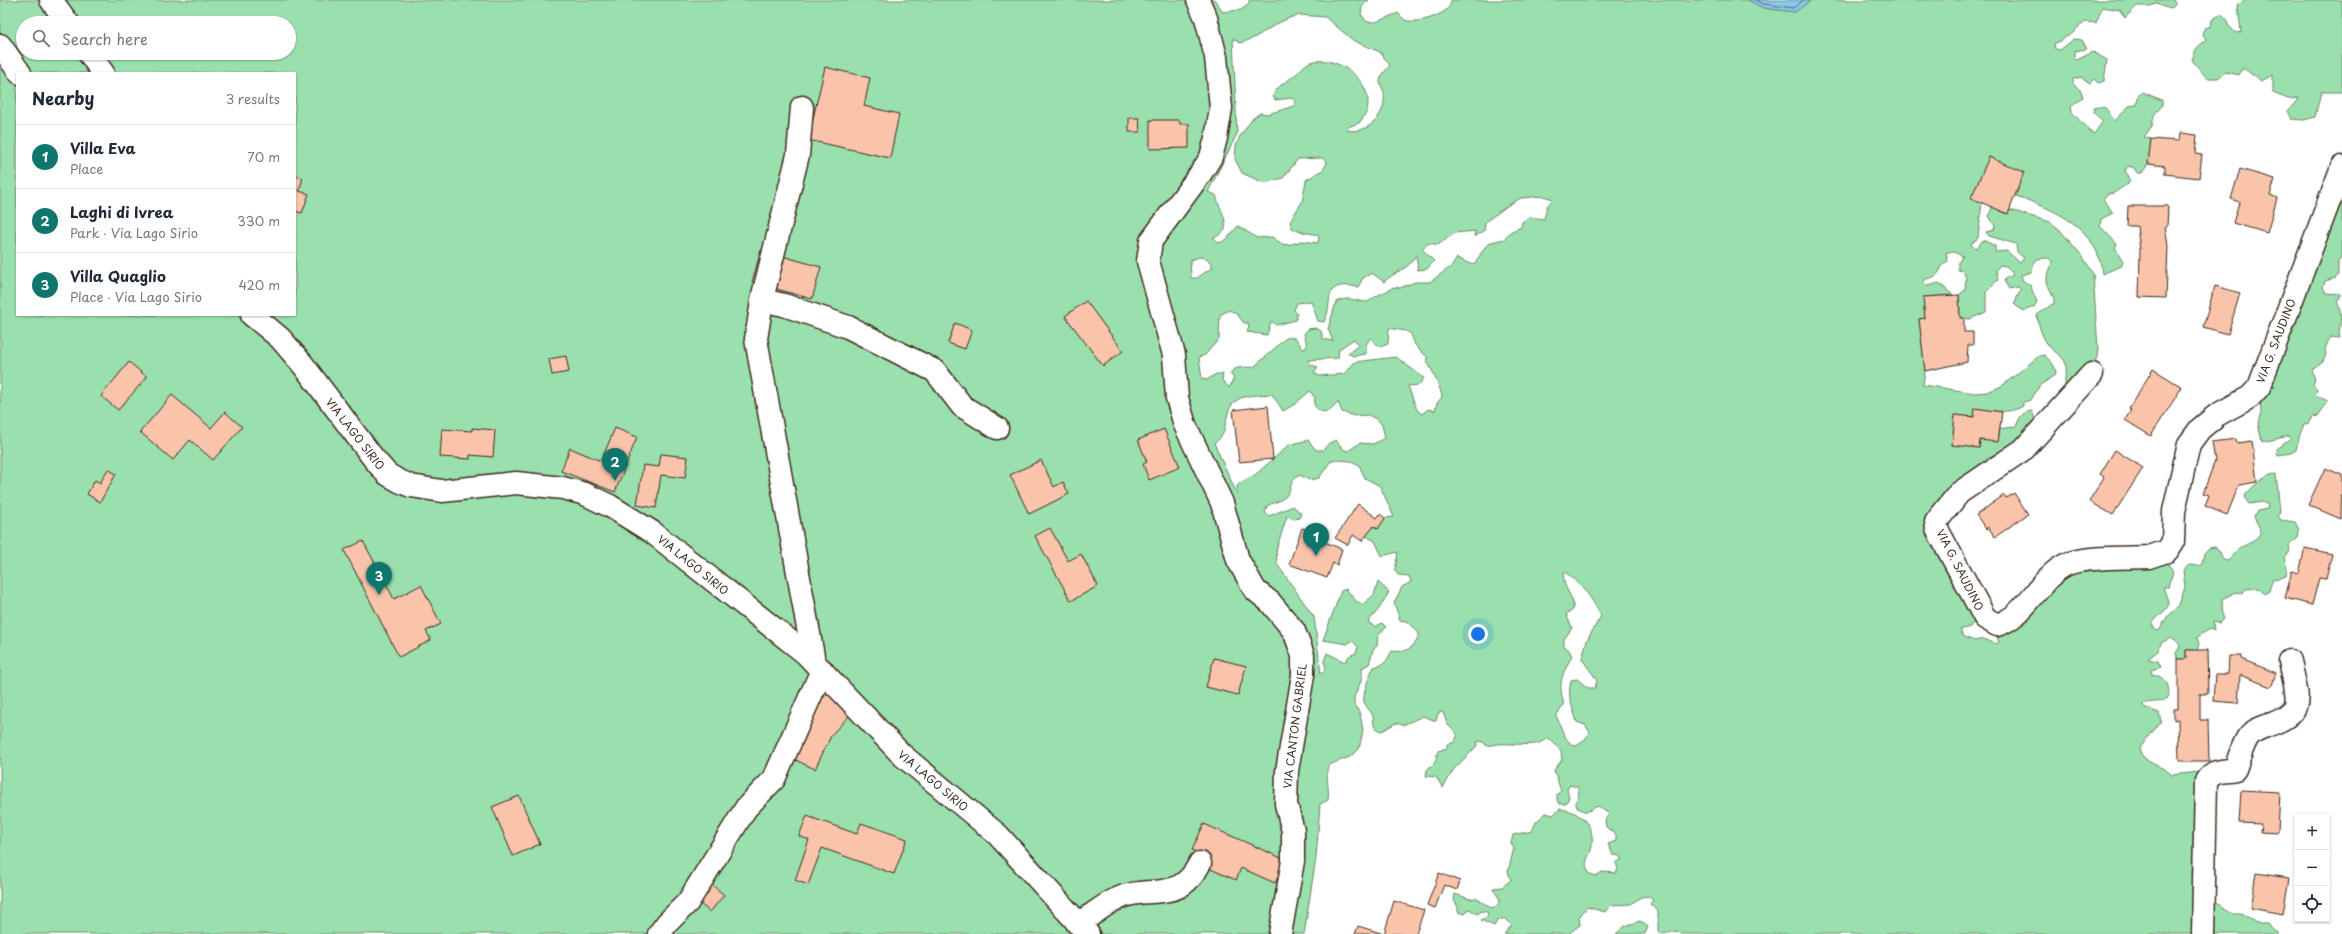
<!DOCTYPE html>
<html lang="en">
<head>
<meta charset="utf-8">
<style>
	body { margin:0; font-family:"Playpen Sans",sans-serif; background:#f6f6f7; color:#1f2937 }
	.controls { position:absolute; right:12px; bottom:12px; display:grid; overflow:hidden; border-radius:0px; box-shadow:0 1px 3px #0004 }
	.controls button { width:36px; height:36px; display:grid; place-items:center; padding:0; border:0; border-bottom:1px solid #e0e1e3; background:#fff; color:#1f2937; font:20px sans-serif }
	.you { position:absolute; left:1478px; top:634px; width:14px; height:14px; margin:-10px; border:3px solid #fff; border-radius:50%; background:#1a73e8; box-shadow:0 0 0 6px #1a73e833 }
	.badge { display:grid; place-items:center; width:26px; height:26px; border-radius:50%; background:#0f766e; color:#fff; font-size:13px; font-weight:700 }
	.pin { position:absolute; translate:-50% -33px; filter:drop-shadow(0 1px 2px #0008) }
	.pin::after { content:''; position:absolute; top:21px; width:14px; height:12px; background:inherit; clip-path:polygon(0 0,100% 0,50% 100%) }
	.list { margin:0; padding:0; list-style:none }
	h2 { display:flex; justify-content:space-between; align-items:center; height:52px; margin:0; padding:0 16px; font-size:17px }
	h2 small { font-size:13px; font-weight:400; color:#747a83 }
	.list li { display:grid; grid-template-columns:26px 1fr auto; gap:12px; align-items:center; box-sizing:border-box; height:64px; padding:0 16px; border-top:1px solid #e0e1e3 }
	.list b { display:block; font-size:15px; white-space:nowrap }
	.list p { margin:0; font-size:13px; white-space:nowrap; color:#747a83 }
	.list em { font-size:13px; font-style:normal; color:#747a83 }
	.icon { flex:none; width:22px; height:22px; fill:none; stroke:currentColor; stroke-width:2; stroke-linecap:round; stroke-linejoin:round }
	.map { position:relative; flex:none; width:2342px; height:934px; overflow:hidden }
	.search { position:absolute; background:#fff; box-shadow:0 1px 3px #0004; left:16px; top:16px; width:280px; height:44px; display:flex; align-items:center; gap:10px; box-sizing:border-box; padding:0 14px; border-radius:22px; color:#747a83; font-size:15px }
	.panel { position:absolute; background:#fff; box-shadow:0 1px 3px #0004; left:16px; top:72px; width:280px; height:244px; border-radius:0px }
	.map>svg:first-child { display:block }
	.green { fill:#9ae0ad; stroke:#6a8566; fill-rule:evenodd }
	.water { fill:#88c8e9; stroke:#698998 }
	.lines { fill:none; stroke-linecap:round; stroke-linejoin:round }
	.shore { stroke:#5a696f; stroke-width:1 }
	.building { fill:#fac4ab; stroke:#3b2a1e }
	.minor-casing { stroke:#3b2a1e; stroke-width:25 }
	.major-casing { stroke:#3b2a1e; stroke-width:25 }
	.minor { stroke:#fff; stroke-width:22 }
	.major { stroke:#fff; stroke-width:22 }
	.labels { text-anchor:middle; stroke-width:3; stroke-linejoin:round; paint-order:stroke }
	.street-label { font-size:11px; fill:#3b2a1e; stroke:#fff }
</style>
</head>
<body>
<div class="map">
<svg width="2342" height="934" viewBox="0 0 2342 934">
	<rect width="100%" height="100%" fill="#fff"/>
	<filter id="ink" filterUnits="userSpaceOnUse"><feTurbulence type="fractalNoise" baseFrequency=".025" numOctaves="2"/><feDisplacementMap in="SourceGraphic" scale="8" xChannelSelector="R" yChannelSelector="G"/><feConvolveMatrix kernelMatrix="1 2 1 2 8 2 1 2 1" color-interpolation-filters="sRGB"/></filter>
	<g filter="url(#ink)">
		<path class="green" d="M0,0H1216L1222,12L1241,10L1249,4V0H1369L1362,7L1361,14L1367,22H1376L1398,13C1400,15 1403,19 1405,20C1416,25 1453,14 1451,0H1748L1763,8L1795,12L1811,0H2174L2176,3L2172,8L2155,4L2150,6H2137L2125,18L2120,10L2102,7L2096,23L2086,22L2081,24L2073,33L2054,44L2055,49L2060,50L2074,39L2082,40L2087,49L2074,51V59L2077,60L2093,52L2107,60L2104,81L2098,83L2094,79L2090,83L2081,77L2073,79V84L2081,91L2083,97L2071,107L2072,112L2090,132L2094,134L2103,121L2094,113L2093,108C2111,104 2105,112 2115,121L2129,106L2137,105L2138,96L2142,92L2162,100V105L2154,115L2152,126L2144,137L2151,139L2148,164L2142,173H2137L2134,168L2129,166L2125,170L2130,182L2114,193L2107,194L2103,199L2113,213L2101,219L2100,226L2117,244L2115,248L2123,261L2121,266L2102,274C2099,227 2055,210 2016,196L2019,188L2017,187L1982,202L1978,238L1971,244L1973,247L1977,248L1983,240L1995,246V252L2007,251L2020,263L2024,258L2017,252L2016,244L1989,236L1986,232L1994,230L1995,226L1989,216L1992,207L2008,214L2010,210L2050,222L2059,229L2083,257L2093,274L2098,349L2097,357L2094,364L2066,389C2063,380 2067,373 2066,364C2063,355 2054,353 2049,346C2043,339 2038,325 2037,315L2054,303C2055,295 2048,289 2047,281C2046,274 2052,269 2052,261L2048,258L2037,259L2033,265L2032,272L2021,275L2023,281L2030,285L2037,302L2034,307L2023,311L2014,304L2021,289L2018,287L2009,289L2004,281L2006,277H2010L2013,274L2006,266L2000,265L1996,270L1998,280L1986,292V312L1970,319L1960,318L1959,295L1965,290L1966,278L1963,271L1958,270V263L1963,256L1953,252H1946L1948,261L1942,265C1939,275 1936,277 1926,279L1923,283L1928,286L1939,283L1953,295L1923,297L1925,318L1919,319L1925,371L1923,385L1975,393L1987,392L2002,386L2039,356L2044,355C2051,361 2056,366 2056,375L2040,385L2031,400L2023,402V406C2008,415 1991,410 1975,409L1974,417L1955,415L1952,445L1979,448L1980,440L1998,441L2000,429L2016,426C2020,418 2021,412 2032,411L2036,422L2024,440L1932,514L1983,629L1973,623L1970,627L1960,630L1963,636L1974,641L1984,639L1996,644L1999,642L1997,636L2060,573L2166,561L2173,571L2169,587H2163L2169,604C2165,613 2157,616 2152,624L2155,630L2159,631L2167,617L2178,608L2185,587L2183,570L2189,565L2199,566L2202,564L2204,553L2209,548L2215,547L2219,550L2223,560L2228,561L2240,548L2257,539L2261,531L2254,517L2257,511L2267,509L2268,505L2262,502L2249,504L2244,497C2251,488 2265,474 2276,474L2280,511L2278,516L2281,520L2295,522L2299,530L2298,538L2289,545L2290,551L2284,557L2287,568L2286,576L2278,579L2273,578L2269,591L2265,594L2258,588L2246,589L2242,593L2236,592L2222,599L2223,619L2219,623L2213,622L2214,631L2210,629L2197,637L2199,645L2197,650H2186V659H2178L2176,653L2181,645L2171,638L2161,643L2159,650L2148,659L2158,661L2161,667L2151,670L2152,674C2165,677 2169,683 2169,696C2160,706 2152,699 2142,705L2146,708L2159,713L2161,721L2139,749C2144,765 2161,764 2172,775L2199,772L2213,901L2234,913H2241L2256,923H2268L2279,934H1681L1677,931L1663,934L1658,931V911L1650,904L1653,900L1648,896L1641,897L1631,904L1611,905L1605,912L1587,907L1579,917L1580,925L1568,934H1504L1512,925L1505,918L1497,921L1494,926L1481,920L1488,916L1487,912L1481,911L1478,914L1469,909L1465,914L1458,912V907L1454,900L1455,894L1470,899L1476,898L1491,908L1497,906L1500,900L1493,888L1502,887L1511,880L1508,872L1514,848L1511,843L1513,835L1532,831L1536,822L1546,813L1553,815L1560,809C1578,810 1595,825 1592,845C1591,857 1581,861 1590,874L1596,876L1602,872L1616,873L1618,869L1616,863L1621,860L1620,856L1613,855L1608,844L1616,841V835L1606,827L1605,820L1609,814L1598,806L1586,812L1578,808L1575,802L1579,796L1578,787L1570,785L1567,789L1569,797L1566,804H1560L1557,800V794L1561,791L1554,770L1562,760L1561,751L1550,739C1543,739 1541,744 1535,744C1519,746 1503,741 1487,746L1483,742L1478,741L1476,747L1454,769L1443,788L1436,777L1426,776L1427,770L1435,762L1438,751L1447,748V744L1453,743L1458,735L1447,724L1443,712L1438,713L1436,721L1423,716L1403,725L1396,723L1382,731L1375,728C1373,723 1374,720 1373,716C1371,711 1366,707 1364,702C1362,696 1370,672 1374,667C1387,664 1386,661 1392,651C1406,653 1417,647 1419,633L1406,621L1400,620L1394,603L1402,587L1411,582L1409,576L1398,575L1395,570L1398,552L1382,556L1375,541L1366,536L1374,526L1378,528L1385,518L1394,517L1380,486L1365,478L1359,465L1351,461L1336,460L1330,462L1319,478L1309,480L1300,475C1288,482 1293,487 1286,496C1280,502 1274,502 1267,506L1265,513L1269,516L1293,506L1301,513L1299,518L1294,519L1287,516L1276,550L1277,564L1314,617L1321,674L1326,668L1324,661L1327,653L1345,662L1349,656L1356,653L1358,647L1352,640L1348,644L1323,640L1341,591L1346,589L1357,602L1363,604L1374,595L1378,582L1389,592L1379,609L1368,622L1375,627L1382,623L1386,627L1378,636L1377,646L1373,650L1369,664L1362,668V679L1354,697V703L1360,714L1363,730L1359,749L1350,757L1328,765C1325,777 1330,788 1328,800L1320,804L1316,858L1304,934H0ZM1300,15L1325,17L1354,41L1380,52L1390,65C1387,69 1382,74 1381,78C1378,84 1383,87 1384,93C1387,115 1368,135 1346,130L1350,126L1359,123C1362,119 1366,115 1367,110C1375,82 1337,54 1311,62C1304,64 1300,71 1295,75C1286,83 1278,84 1273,96L1275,100L1291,98L1295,100L1294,106L1268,114L1260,113L1253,118L1240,136L1236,146L1235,159L1242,173L1262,182H1268L1283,178L1298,159L1323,158L1327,163L1323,170L1306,180L1302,202L1290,221L1292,228L1298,231L1319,235L1318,243L1302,241L1288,245L1282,244L1272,237L1257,238L1238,226L1226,240L1219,243L1213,237L1218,236L1225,230C1227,217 1219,208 1216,195L1208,192L1237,134L1233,38L1240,43C1262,38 1274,20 1300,15ZM23,23H289V53H23ZM17,73H295V315H17ZM1543,196L1553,199L1547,206L1544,219L1529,217L1522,222L1521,227L1510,232L1504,239L1491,242L1485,247L1475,263L1470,264L1457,258L1452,266L1430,282H1415L1400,288L1393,287C1386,293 1377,294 1368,302C1356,302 1349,295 1336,302L1328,329L1333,341L1323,339L1321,331L1315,328L1308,329L1304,334L1307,344L1306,348L1302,349C1298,340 1296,336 1286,338L1254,367C1245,368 1235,365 1230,374L1234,378L1229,388L1222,380L1223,374H1216L1207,380L1202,379L1199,357L1205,355L1219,339L1220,315L1229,310L1236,313L1244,323H1248L1249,327L1247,332L1267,335L1271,321L1276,325L1296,320L1297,314L1294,310L1297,303L1311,301L1318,321L1324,322C1335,302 1319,280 1358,287L1363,278L1372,273L1384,282C1395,271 1409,270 1416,255L1418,270L1427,269L1434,261L1422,249L1429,243L1438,245L1455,233L1475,231L1474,237L1484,231L1485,222L1510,204L1521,198ZM1200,257L1208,259L1213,267L1197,278H1191L1190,260ZM1389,328L1406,331L1411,334L1415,345L1428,358L1427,362C1431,366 1442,392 1442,397L1437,403L1435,411L1428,409L1422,414L1417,410L1408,386L1419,385L1424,378L1396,357L1355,362L1344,374L1319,376L1314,372L1318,367L1311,365L1308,360L1338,358L1339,349L1354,339L1359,345L1348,353L1353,356L1366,354V345L1370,338L1380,347L1388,344ZM1310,391L1315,398L1314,405C1323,417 1330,411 1338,402L1342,412L1354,416L1368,415L1378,420L1382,425L1385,438L1373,444L1360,443L1348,451L1343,449L1336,440L1329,443L1323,450H1316L1308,440L1289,445L1255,475L1241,482L1237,486V494L1214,443C1231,434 1221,411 1237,400C1246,394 1262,395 1272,394L1283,411L1295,404ZM1564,572C1580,580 1593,600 1601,616L1587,640L1582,659L1597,680L1595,688H1588L1577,679L1571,680C1567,700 1572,704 1577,722L1585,725L1590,732L1584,741L1576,746C1564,743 1562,727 1556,716L1564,705C1558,683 1561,676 1572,656L1569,650L1564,646V639L1572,628L1566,614L1573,610C1575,594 1561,590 1564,572Z
			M2244,0H2342V92H2321L2315,117L2304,120L2292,119L2288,111L2299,98L2288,99L2273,93V75L2261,81L2243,68L2239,75L2226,72L2218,78H2207L2192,60L2196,49L2206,39L2202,33L2205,28L2211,26L2212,20L2221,14L2227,19L2228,25L2236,33L2241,32L2238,6Z
			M2342,177V257L2338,260V274L2336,278L2325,281L2323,287L2326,293L2340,294V299L2337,301C2342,313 2341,320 2339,332L2340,338L2330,337L2325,349L2326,354L2323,361L2312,369L2315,380L2313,384L2317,389L2315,395L2328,401L2318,416L2313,417L2309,424L2304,425L2300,433L2296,450L2291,453L2278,455L2277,449L2291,439L2289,436L2262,442L2258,423L2261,413L2260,400L2274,386L2269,374Z
			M1640,921L1648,927L1645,934H1616L1625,926Z"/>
		<path class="water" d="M1748,0H1811L1795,12L1763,8Z"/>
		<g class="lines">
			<path class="shore" d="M1756,0L1764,4L1793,8L1804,0"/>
		</g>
		<path class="building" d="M825,67L870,78L864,106L899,114L890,158L808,140Z
			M1129,118H1139L1140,132H1129Z
			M1150,120H1179L1180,124H1189V148L1150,149Z
			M2180,133L2197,135L2195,154L2202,155L2199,178L2165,174V166L2148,164L2151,139L2179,141Z
			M1989,157L2024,172L2008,214L1971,198Z
			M2240,169L2275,179L2270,195L2277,198L2267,233L2233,223L2239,202L2231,199Z
			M295,176L303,178L299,191L309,194L302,213L295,211Z
			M2128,206H2168L2167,227H2165L2168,246L2166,298L2139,297L2140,250L2137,226H2127Z
			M761,250L821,267L812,299L752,282Z
			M2215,286L2240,293L2228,334L2203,327Z
			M1959,295L1960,318H1964V332H1973V345H1968L1967,362L1925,371L1919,319L1925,318L1923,297Z
			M1086,301L1123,351L1103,366L1065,316Z
			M955,323L972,330L965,349L948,343Z
			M566,356L569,372L552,375L549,359Z
			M129,362L147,377L118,410L101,396Z
			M2153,369L2182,387L2151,436L2125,420L2131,410L2129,408Z
			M172,395L211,428L225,412L242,427L213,460L190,440L173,460L140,432Z
			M1268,406L1273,459L1239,462L1233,410Z
			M1975,408L2002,412L1998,442L1980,440L1979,448L1952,445L1955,415L1974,417Z
			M472,428L495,430L493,457L470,455V459L440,457L442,429L472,431Z
			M615,428L637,437L615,492L561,471L570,448L601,461Z
			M1164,429L1180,467L1149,480L1143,464L1147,462L1138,440Z
			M2236,439L2237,443L2252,441L2257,482L2239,485L2227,515L2205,506L2209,495L2203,493L2215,461L2212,442Z
			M2115,450L2143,468L2113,515L2089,501L2104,477L2100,474Z
			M661,454L688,457L685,478L661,475L656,508L637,505L643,465L659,467Z
			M1041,460L1054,487L1063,482L1069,494L1029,514L1010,475Z
			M2325,468L2342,475L2341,519L2308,505Z
			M108,469L116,474L100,502L87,494L95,480L100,483Z
			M2014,493L2028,514L1995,537L1988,527L1986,529L1976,515L2004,495L2006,498Z
			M1358,504L1377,518L1380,514L1385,518L1378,529L1374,526L1362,541L1353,535L1348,545L1335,538Z
			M1050,528L1068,561L1081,554L1098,586L1071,601L1035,536Z
			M1302,528L1318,534L1317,539L1342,549L1337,565L1333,563L1327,578L1289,564Z
			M363,541L394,599L421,585L441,624L426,631L431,640L399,657L344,550Z
			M2305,548L2332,554L2326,579L2319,578L2312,605L2285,598L2292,571L2299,573Z
			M2186,650H2207L2208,694H2200V720H2208L2209,761H2179L2178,719L2174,720V709H2178V659H2186Z
			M2229,656H2241V659L2276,673L2271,687L2240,675L2238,703L2213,701L2215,674H2228Z
			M1214,658L1246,666L1238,695L1206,687Z
			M831,690L853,712L832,734L815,769L791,758L817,704Z
			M2241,790L2280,792L2278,833L2260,832L2261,824L2239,823Z
			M519,796L540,844L513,856L492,807Z
			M807,816L857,834L861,823L907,839L894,874L822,848L808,885L795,880L809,840L799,836Z
			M1204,824L1286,860L1275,883L1241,868L1236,880L1206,867L1210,858L1192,850Z
			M1439,873L1460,881L1457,890L1444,885L1435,908L1427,905Z
			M2256,873L2289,878L2283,914L2250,908Z
			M709,882L724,895L710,912L694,899Z
			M1394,901L1424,910L1416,934H1355L1358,926L1384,934Z"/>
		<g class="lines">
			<defs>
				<path id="minor" d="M51,0L68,23
					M1198,0L1206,18L1216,57L1221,108L1216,138L1211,157L1201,173L1151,241L1148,261L1174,355L1177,398L1185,425L1222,503L1238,560L1255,590L1270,602L1294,631L1303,655V675L1287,771L1286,804L1293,831V861L1280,934
					M89,53L103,73
					M802,107L798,155L763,295L756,339L813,656
					M762,300L784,305L848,327L935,371L962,406L997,428
					M2092,374L2024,449L1959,493L1936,522L1937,529L1985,618L1997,625C2027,616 2038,579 2065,565C2081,556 2129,558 2149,557L2167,551L2173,542L2174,511L2189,444L2200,429L2217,415L2250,397L2259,387L2342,167
					M1077,923C1092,917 1102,905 1117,899C1150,883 1178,906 1200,863
					M659,934L667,923L688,902L746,808L774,779L822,670
					M2203,934L2206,781C2214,768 2223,772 2235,769C2239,759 2242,746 2248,737C2252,731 2259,729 2266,726C2308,712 2297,698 2290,661"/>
				<path id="major" d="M0,45L20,73
					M252,315L280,338L304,366L374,459L387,474L399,481L411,486L442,491L516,483L563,488L585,494L610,506L652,532L805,653L902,755L998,835L1088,934"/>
			</defs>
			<use href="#minor" class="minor-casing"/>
			<use href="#major" class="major-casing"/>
			<use href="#minor" class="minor"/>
			<use href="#major" class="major"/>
		</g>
	</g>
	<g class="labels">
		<g class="street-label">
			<text transform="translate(2276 341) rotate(-69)" y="4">VIA G. SAUDINO</text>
			<text transform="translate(355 434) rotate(52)" y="4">VIA LAGO SIRIO</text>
			<text transform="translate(693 565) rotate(39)" y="4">VIA LAGO SIRIO</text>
			<text transform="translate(1960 570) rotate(63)" y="4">VIA G. SAUDINO</text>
			<text transform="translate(1295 726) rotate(-83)" y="4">VIA CANTON GABRIEL</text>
			<text transform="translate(933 781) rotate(40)" y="4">VIA LAGO SIRIO</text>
		</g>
	</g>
</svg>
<div class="controls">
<button>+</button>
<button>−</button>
<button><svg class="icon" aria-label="locate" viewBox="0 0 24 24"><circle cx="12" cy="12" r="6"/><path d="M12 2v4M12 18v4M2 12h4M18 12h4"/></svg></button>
</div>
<div class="you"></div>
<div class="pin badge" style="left:1316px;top:556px">1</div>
<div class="pin badge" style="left:615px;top:481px">2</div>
<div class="pin badge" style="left:379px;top:595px">3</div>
<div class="search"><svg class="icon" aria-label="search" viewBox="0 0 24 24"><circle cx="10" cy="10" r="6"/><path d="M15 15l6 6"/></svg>Search here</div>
<section class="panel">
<h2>Nearby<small>3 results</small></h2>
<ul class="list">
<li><span class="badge">1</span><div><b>Villa Eva</b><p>Place</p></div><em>70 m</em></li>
<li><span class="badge">2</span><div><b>Laghi di Ivrea</b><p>Park · Via Lago Sirio</p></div><em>330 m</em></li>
<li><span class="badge">3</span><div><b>Villa Quaglio</b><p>Place · Via Lago Sirio</p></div><em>420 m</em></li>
</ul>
</section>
</div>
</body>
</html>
